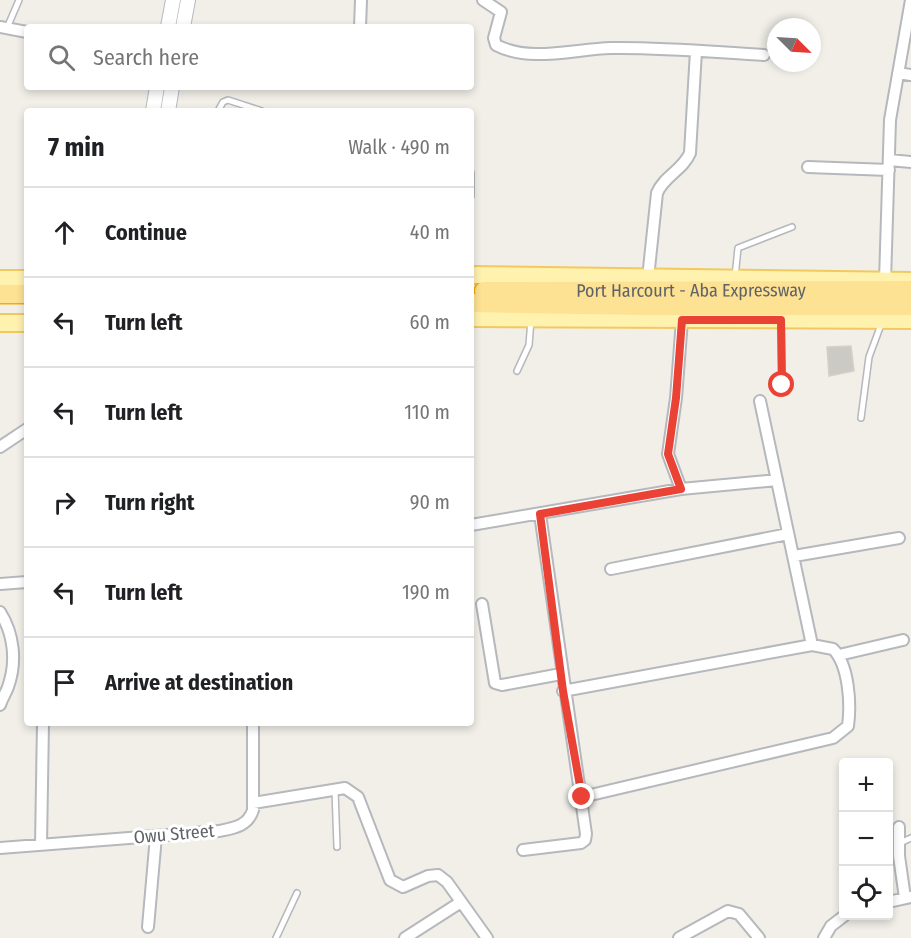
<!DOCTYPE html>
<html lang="en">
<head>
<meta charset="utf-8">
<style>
	body { margin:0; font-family:"Fira Sans Condensed",sans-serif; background:#f2f2f2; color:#202124 }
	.controls { position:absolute; right:18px; bottom:18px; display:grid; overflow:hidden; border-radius:6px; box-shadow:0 3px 9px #0003 }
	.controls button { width:54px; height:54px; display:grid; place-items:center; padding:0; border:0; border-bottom:2px solid #e0e0e0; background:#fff; color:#202124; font:30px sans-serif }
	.compass { position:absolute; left:767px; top:18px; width:54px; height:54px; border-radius:50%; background:#fff; box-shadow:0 3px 9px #0003; rotate:114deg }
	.stop { position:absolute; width:18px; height:18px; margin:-14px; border:4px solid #ea4335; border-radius:50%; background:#fff }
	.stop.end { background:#ea4335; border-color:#fff; box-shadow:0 2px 6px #0008 }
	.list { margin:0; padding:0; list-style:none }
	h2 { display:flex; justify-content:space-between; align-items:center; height:78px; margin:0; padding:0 24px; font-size:26px }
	h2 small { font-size:20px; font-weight:400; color:#757577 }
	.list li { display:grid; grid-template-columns:39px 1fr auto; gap:18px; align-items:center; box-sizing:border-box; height:90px; padding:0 24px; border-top:2px solid #e0e0e0 }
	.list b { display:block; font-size:22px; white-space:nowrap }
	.list em { font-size:20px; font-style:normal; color:#757577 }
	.icon { flex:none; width:33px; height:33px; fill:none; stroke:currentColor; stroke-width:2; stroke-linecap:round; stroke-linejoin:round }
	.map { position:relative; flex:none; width:911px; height:938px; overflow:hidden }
	.search { position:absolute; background:#fff; box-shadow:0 3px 9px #0003; left:24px; top:24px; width:450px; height:66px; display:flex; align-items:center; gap:15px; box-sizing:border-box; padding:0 21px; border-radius:6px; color:#757577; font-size:22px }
	.panel { position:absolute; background:#fff; box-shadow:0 3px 9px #0003; left:24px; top:108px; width:450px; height:618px; border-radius:6px }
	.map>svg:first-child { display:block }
	.building { fill:#cccac5; stroke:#d6d1c6; stroke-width:1.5 }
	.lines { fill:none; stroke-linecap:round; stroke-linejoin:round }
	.lane-casing { stroke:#b5b8bc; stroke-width:8 }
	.street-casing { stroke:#b5b8bc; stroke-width:14 }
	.secondary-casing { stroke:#b6babf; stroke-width:16 }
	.primary-casing { stroke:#f2c960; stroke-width:20 }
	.highway-casing { stroke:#f9ab00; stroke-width:21 }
	.lane { stroke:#fff; stroke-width:5 }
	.street { stroke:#fff; stroke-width:10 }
	.secondary { stroke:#fff; stroke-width:14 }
	.primary { stroke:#fff2af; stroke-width:16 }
	.highway { stroke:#fde293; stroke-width:18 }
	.route { stroke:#ea4335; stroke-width:8 }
	.labels { text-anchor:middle; stroke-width:6; stroke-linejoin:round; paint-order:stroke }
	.street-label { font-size:18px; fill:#5f6368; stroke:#fff }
</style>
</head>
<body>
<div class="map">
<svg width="911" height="938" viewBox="0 0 911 938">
	<rect width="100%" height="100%" fill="#f1efe8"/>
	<path class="building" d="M851,346L854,371L829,376L827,347Z"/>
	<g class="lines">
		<defs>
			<path id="lane" d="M7,28L19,0
				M218,111L223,102L228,100L262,111
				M471,173V196
				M735,277L738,248L792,227
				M781,322L782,385
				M517,371L529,345L531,320
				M861,418L869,357L882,322
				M335,790L337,847
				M900,843L911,838
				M276,938L297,893"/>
			<path id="street" d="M483,0L501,12L494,38L496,45C530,63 574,49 611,48C661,47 713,52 764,55
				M0,27L27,32
				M360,27L361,0
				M898,73L911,75
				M889,160L911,162
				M808,167L889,170
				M648,278L657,193C664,176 683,170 690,153L696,51
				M885,281L890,120L911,0
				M760,401L812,645
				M0,447L27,429
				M681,489L668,454L676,398L682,320
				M471,525L681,489L777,480
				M794,556L899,538
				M611,569L788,534
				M0,584L27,582
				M482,604L495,683L502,685L561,674
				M0,612C14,634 17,662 8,687C6,693 2,698 0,705
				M839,655L903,640
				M563,691L812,645L833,649C849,665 851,704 848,726L833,738L582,797
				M253,803L345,788L358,797L390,880L403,887L428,876L438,875L447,882L487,938
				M899,827V856L905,898
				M41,845L43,723
				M0,848L219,831C234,828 248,826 253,810V723
				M523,850L581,843L585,840L586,834L540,514
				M888,902L911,897
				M148,927L156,836
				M405,938L461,902
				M679,938L728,911L739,914L759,938
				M824,938L831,926L844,916"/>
			<path id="secondary" d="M168,27L173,0
				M183,27L188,0
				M153,111L157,87
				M168,111L172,87"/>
			<path id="primary" d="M471,275L911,281
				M0,279H27
				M471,318L911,320
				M0,323H27"/>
			<g id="highway">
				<path id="s1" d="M484,291L911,290"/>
				<path d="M0,294H27"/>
				<path d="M471,303L640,306H911"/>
			</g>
		</defs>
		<use href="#lane" class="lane-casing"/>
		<use href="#street" class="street-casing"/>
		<use href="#secondary" class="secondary-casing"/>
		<use href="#primary" class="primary-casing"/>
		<use href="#highway" class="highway-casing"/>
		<use href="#lane" class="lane"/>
		<use href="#street" class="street"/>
		<use href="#secondary" class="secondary"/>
		<use href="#primary" class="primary"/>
		<use href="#highway" class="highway"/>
	</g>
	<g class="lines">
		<path class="route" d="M582,797L563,691L540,514L681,489L668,454L676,398L682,320H781L782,385"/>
	</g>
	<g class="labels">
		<g class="street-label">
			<text dy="6" stroke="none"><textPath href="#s1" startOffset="207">Port Harcourt - Aba Expressway</textPath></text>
			<text transform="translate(174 834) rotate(-5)" y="6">Owu Street</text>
		</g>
	</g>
</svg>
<div class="controls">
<button>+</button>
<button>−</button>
<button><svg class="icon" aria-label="locate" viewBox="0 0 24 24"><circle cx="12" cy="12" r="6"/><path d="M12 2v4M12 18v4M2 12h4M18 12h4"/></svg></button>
</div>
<svg class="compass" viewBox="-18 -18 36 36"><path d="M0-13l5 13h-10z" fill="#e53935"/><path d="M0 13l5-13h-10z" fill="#757577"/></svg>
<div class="stop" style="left:782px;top:385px"></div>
<div class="stop end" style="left:582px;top:797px"></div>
<div class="search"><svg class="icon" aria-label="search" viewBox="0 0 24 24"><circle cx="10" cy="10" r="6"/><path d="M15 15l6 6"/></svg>Search here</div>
<section class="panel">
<h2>7 min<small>Walk · 490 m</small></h2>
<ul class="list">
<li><svg class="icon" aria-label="ahead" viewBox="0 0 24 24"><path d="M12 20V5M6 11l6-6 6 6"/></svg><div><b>Continue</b></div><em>40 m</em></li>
<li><svg class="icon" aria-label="left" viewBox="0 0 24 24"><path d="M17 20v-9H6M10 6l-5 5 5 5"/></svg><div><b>Turn left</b></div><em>60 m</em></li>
<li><svg class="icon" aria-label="left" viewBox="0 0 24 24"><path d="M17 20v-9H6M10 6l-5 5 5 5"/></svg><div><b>Turn left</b></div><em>110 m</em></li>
<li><svg class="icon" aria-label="right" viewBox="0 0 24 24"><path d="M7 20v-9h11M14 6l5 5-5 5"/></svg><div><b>Turn right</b></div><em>90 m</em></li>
<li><svg class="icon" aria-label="left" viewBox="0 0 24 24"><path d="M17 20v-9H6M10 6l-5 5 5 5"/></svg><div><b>Turn left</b></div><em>190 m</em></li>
<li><svg class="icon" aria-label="arrive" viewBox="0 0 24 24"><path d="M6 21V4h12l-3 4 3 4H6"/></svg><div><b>Arrive at destination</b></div></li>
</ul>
</section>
</div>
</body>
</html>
